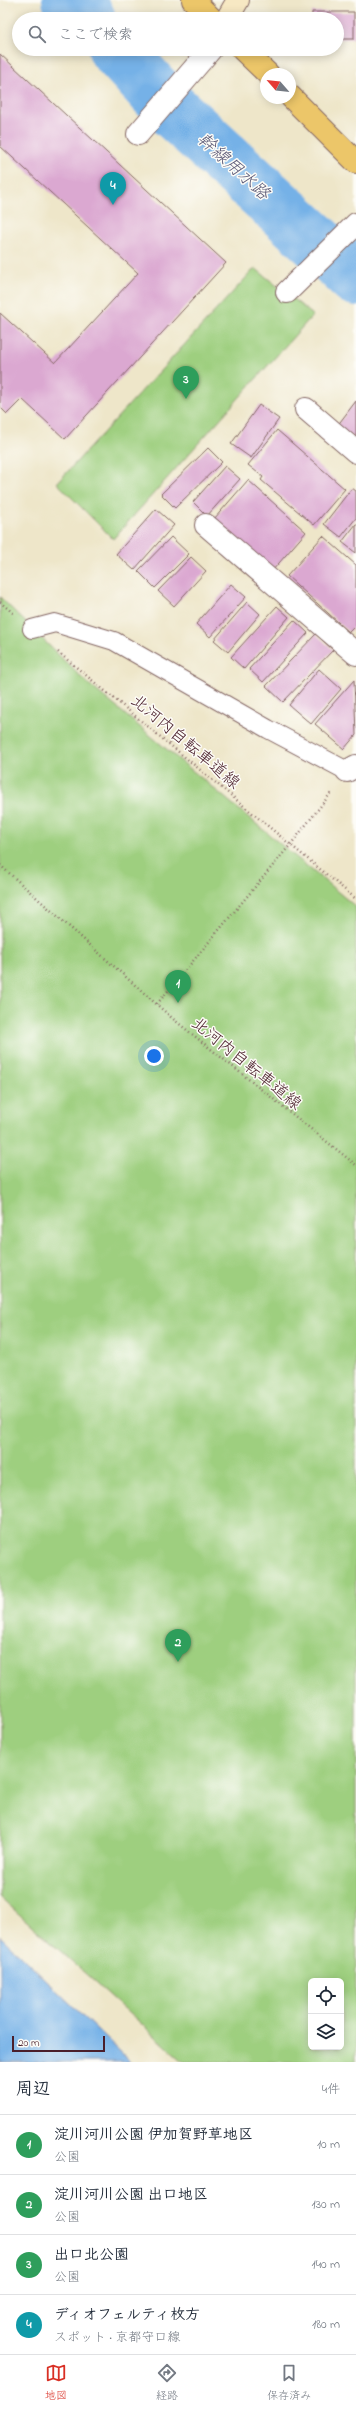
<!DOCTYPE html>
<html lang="ja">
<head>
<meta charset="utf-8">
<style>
	body { margin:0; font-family:"Indie Flower","Klee One",sans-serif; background:#f6f6f7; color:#1f2937 }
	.controls { position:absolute; right:12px; bottom:12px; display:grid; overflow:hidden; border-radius:6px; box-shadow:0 2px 10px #0003 }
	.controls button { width:36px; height:36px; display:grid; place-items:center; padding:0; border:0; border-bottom:1px solid #e0e1e3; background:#fff; color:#1f2937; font:20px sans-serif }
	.compass { position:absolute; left:260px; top:68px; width:36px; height:36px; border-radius:50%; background:#fff; box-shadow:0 2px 10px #0003; rotate:298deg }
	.scale { position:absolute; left:12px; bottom:10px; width:93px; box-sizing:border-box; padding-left:4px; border:2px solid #4a1f2b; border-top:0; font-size:11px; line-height:14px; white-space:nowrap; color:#4a1f2b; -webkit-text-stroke:3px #fdfcf7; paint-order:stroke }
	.you { position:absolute; left:154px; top:1056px; width:14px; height:14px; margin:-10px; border:3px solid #fff; border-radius:50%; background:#1a73e8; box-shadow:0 0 0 6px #1a73e833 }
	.badge { display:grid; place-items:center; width:26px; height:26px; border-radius:50%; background:#d93025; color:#fff; font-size:13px; font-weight:700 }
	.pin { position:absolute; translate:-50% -33px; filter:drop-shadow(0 1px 2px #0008) }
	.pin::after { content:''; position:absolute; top:21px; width:14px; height:12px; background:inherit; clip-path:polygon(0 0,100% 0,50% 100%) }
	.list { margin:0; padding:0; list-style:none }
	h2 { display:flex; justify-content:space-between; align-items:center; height:52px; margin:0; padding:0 16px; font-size:17px }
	h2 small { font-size:13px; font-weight:400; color:#747a83 }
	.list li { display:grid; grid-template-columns:26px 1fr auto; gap:12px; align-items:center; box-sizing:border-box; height:60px; padding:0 16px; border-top:1px solid #e0e1e3 }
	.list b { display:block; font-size:15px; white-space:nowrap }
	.list p { margin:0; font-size:13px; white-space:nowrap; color:#747a83 }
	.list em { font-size:13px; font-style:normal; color:#747a83 }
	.icon { flex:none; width:22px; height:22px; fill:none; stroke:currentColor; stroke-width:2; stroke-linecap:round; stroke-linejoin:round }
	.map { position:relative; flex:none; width:356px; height:2062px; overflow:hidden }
	.search { position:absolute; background:#fff; box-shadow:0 2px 10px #0003; left:12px; right:12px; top:12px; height:44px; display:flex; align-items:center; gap:10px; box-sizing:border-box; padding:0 14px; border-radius:22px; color:#747a83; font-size:15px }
	.sheet { height:292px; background:#fff }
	nav { display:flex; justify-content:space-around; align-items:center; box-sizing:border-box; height:56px; border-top:1px solid #e0e1e3; background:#fff; font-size:11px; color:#747a83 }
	nav a { display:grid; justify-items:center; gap:2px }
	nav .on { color:#d93025 }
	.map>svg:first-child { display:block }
	.green { fill:#9ecf7f; stroke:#747755; fill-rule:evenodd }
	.water { fill:#75b1e7; stroke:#606889 }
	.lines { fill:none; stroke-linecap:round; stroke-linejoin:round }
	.river { stroke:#75b1e7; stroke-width:56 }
	.building { fill:#dba8d1 }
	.lane-casing { stroke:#836562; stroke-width:20 }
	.street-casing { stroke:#836562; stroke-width:24 }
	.secondary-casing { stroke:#836562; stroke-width:24 }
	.primary-casing { stroke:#836562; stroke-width:24 }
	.path { stroke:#836562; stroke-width:2.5; stroke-dasharray:1 3; stroke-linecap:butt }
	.lane { stroke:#fff; stroke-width:18 }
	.street { stroke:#fff; stroke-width:22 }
	.secondary { stroke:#f7e8c3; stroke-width:22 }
	.primary { stroke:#ecc669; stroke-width:22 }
	.labels { text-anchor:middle; stroke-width:3; stroke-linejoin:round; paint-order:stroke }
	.street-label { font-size:17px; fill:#4a1f2b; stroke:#fdfcf7 }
	.water-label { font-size:18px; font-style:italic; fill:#5b5976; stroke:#fdfcf7 }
</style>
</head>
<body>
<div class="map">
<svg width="356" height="2062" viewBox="0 0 356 2062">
	<rect width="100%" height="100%" fill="#fdfcf7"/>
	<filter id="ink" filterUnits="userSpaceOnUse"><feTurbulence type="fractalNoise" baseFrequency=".025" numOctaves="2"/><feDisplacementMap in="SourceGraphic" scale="8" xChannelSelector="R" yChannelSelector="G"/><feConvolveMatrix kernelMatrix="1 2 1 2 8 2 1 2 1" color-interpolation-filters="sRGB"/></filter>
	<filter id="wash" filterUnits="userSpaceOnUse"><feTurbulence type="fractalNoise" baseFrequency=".012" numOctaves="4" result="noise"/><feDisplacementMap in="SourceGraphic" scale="16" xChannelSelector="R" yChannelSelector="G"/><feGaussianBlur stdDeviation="0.9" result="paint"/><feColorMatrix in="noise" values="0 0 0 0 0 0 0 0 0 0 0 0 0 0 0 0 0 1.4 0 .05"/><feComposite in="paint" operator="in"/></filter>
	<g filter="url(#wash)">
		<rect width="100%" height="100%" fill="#eee6c9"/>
		<path class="green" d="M255,268L313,315L113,539L57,483Z
			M0,597L85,681L356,907V2062H184L0,1897ZM311,1981H341V2047H311Z"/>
		<path class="water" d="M0,1936L131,2062H0Z"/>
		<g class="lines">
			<path class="river" d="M70,0L88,19
				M116,49L171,109L356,278"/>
		</g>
		<g id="blocks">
			<path class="building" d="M312,12H354V39H337V19H312Z
				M0,54L226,263L65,439L22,399L7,414L0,407V313L55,363L138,273L0,146Z
				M356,401V440L337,426Z
				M259,405L279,419L251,458L231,444Z
				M277,430L345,489L314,525L261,480L263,477L248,465Z
				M208,448L222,462L175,508L161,494Z
				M225,466L240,479L207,516L193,502Z
				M248,480L306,532L272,571L214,519Z
				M352,488L356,491V518L341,537L324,524Z
				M156,509L174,525L134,570L116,554Z
				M356,524V553L342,542Z
				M323,536L356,565V625L349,632L287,576Z
				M171,537L189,554L155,588L138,571Z
				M191,557L206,571L174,606L158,591Z
				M231,584L246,597L210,637L196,624Z
				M247,602L260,614L228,652L214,640Z
				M277,606L289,617L244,669L231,657Z
				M294,620L308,633L263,682L249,669Z
				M316,634L333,650L283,702L266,686Z
				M319,669L341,689L311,724L289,705Z
				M354,680L356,735L344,749L315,724Z"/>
		</g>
	</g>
	<g filter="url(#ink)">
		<use href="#blocks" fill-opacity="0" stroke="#836562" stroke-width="1"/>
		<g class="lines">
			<defs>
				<path id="lane" d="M32,629L55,623L114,641L268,729L347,771"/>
				<path id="street" d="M138,134L211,49
					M287,292L356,224
					M306,409L356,452
					M206,525L356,654
					M347,771L356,766"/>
				<path id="secondary" d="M227,19L238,0"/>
				<path id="primary" d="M193,0L212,19
					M242,49L268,74
					M290,96L356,162"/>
			</defs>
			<use href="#lane" class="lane-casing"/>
			<use href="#street" class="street-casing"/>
			<use href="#secondary" class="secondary-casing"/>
			<use href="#primary" class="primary-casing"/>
			<path class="path" d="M0,602L13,613
				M58,652L356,899
				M0,865L172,1018L356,1165
				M157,1004L291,844L331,793"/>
			<use href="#lane" class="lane"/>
			<use href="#street" class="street"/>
			<use href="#secondary" class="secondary"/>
			<use href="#primary" class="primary"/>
		</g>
	</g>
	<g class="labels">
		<g class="street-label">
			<text transform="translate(186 741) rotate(40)" y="6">北河内自転車道線</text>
			<text transform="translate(247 1063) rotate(39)" y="6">北河内自転車道線</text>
		</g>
		<g class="water-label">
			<text transform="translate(234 166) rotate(42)" y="6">幹線用水路</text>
		</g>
	</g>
</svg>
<div class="controls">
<button><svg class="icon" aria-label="locate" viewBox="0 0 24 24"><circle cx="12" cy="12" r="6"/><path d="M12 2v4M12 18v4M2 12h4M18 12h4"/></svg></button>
<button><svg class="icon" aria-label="layers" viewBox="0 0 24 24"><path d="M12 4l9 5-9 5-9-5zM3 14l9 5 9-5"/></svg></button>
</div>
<svg class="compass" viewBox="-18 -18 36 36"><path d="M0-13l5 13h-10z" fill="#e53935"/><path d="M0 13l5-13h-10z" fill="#747a83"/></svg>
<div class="scale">20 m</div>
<div class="you"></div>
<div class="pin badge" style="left:178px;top:1003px;background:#2e9e5b">1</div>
<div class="pin badge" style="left:178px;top:1662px;background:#2e9e5b">2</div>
<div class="pin badge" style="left:186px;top:399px;background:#2e9e5b">3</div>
<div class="pin badge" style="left:113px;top:205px;background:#0f9aa8">4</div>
<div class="search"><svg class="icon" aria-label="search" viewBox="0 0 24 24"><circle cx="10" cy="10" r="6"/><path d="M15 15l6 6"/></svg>ここで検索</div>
</div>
<section class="sheet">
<h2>周辺<small>4件</small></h2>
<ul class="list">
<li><span class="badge" style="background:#2e9e5b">1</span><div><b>淀川河川公園 伊加賀野草地区</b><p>公園</p></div><em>10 m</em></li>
<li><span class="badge" style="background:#2e9e5b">2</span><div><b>淀川河川公園 出口地区</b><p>公園</p></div><em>130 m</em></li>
<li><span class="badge" style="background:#2e9e5b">3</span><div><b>出口北公園</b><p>公園</p></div><em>140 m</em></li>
<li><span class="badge" style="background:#0f9aa8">4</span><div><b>ディオフェルティ枚方</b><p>スポット · 京都守口線</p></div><em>180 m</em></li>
</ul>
</section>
<nav>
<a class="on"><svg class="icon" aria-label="map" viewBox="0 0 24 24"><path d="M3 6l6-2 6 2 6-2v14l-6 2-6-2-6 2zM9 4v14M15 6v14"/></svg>地図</a>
<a><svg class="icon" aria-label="directions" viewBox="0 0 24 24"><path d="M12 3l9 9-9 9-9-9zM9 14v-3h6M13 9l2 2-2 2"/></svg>経路</a>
<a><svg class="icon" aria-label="saved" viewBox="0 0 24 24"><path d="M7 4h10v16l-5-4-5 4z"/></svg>保存済み</a>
</nav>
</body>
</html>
